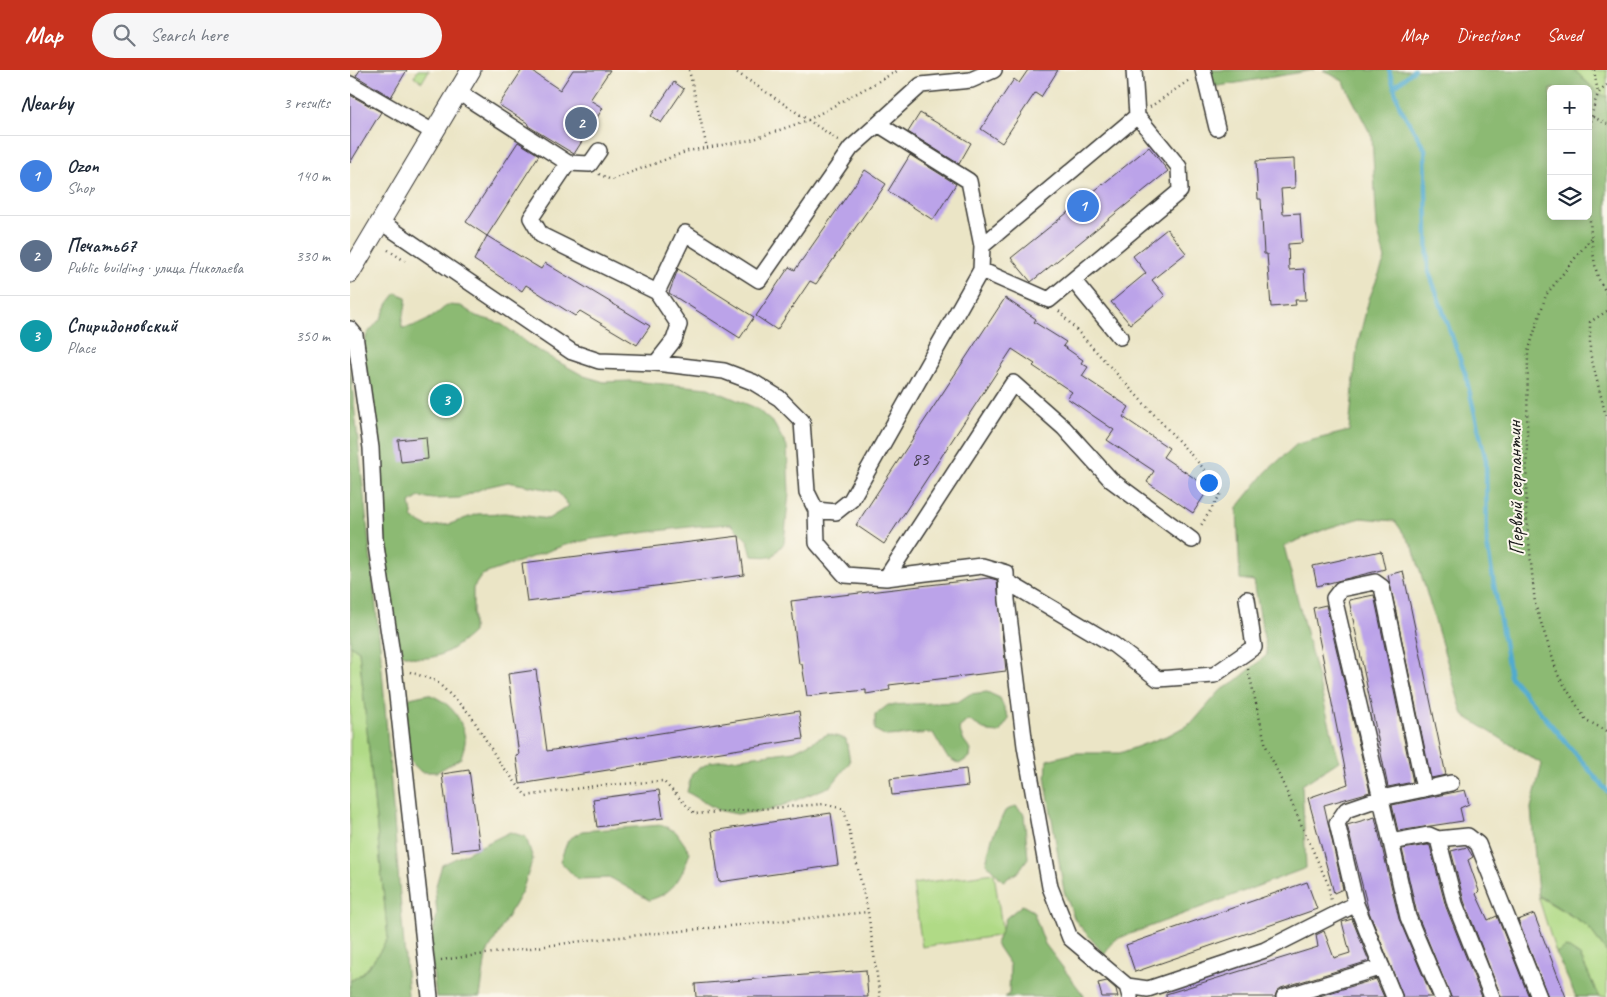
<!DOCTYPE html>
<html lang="en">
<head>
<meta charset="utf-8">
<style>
	body { margin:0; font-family:Caveat,sans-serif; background:#f6f6f7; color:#1f2937 }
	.controls { position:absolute; right:15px; top:15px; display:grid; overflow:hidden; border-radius:8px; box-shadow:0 2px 12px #0003 }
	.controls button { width:45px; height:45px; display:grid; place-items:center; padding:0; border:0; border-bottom:1px solid #e0e1e3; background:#fff; color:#1f2937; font:25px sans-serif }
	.you { position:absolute; left:858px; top:412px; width:18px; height:18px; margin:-12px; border:4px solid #fff; border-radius:50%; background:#1a73e8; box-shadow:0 0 0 8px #1a73e833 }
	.badge { display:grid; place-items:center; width:32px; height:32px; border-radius:50%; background:#c8321e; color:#fff; font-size:16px; font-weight:700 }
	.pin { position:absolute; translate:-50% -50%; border:2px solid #fff; box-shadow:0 1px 5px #0006 }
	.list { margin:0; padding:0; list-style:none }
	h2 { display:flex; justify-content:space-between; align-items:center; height:65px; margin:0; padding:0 20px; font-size:21px }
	h2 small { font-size:16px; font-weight:400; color:#747a83 }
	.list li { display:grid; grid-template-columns:32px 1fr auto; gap:15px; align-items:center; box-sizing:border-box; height:80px; padding:0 20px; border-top:1px solid #e0e1e3 }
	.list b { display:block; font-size:19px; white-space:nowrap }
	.list p { margin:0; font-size:16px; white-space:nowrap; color:#747a83 }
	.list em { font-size:16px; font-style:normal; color:#747a83 }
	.icon { flex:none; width:28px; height:28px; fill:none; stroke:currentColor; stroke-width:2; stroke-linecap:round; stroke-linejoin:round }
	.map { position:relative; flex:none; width:1257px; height:927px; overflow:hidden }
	header { display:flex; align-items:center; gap:30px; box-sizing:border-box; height:70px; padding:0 25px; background:#c8321e; color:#fff }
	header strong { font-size:24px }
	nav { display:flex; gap:28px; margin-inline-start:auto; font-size:18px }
	.search { width:350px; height:45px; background:#f6f6f7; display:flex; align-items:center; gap:12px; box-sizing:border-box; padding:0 18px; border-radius:28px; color:#747a83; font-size:19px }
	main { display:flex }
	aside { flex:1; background:#fff }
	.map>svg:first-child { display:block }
	.green { fill:#b0da86; stroke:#667b51 }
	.forest { fill:#8cba73; stroke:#546b48; fill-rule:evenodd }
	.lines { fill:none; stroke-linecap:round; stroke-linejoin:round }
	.stream { stroke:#51abcf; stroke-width:4.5 }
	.building { fill:#bba3e9 }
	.minor-casing { stroke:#3b3a36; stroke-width:18 }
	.major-casing { stroke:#3b3a36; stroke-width:21 }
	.path { stroke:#3b3a36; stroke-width:2.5; stroke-dasharray:1 4; stroke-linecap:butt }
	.minor { stroke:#fff; stroke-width:15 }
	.major { stroke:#fff; stroke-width:19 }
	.labels { text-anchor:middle; stroke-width:4; stroke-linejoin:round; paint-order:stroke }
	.number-label { font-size:19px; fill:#443e4f }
	.street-label { font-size:21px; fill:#1c1c1c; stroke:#fbf7ec }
</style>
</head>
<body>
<header>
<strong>Map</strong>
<div class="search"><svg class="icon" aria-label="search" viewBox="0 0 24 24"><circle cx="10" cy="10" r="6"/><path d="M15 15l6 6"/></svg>Search here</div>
<nav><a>Map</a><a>Directions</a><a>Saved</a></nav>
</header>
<main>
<aside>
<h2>Nearby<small>3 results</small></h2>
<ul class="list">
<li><span class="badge" style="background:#3f7fe0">1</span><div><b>Ozon</b><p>Shop</p></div><em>140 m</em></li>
<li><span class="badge" style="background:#5c6f8a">2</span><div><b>Печать67</b><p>Public building · улица Николаева</p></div><em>330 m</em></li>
<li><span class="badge" style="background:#0f9aa8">3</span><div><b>Спиридоновский</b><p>Place</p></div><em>350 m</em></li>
</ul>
</aside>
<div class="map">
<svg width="1257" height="927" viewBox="0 0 1257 927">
	<rect width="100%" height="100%" fill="#fbf7ec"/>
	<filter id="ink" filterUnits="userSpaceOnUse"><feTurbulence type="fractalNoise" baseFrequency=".02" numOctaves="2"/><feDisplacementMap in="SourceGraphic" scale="10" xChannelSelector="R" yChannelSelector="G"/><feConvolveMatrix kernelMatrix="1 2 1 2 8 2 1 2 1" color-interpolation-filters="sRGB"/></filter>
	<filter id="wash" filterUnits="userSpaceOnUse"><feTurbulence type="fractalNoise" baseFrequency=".0096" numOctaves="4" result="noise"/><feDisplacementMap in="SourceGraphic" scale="20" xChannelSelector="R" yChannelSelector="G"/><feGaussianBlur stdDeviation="1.12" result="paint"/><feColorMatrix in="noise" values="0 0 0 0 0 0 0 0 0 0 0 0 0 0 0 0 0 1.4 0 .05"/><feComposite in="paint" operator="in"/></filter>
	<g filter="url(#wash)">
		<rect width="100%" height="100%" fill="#ebe5c6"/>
		<path class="green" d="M68,0H79L72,12L64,7Z
			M1224,0H1257V27L1248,23Z
			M0,575L9,581L38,868C29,883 17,904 0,911Z
			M644,803L653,865L572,877L563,814Z
			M1188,826L1238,856L1257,883V927H1249L1230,886L1216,877L1206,883Z"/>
		<path class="forest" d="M858,0H964L863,17Z
			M973,0H1224L1248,23L1257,27V883L1238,856L1188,825L1181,738L1192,694L1113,645L1063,477L1045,451L1011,448L978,458L934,476L989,691L952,715L956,798L764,870L754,884L725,850L714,821L696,713L697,690L725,683H770L819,665L843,652L870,621L886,611L917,585L904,511L890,509L887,438L916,402L947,374L999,361L1007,277L1019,229L1035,189L1027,158L1022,67L993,11ZM1201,19H1238V146H1201Z
			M46,223L56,227C58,238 50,246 52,258C71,256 83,248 97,235L111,236L126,246L150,253L187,280L234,306L254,312L281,311L358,318L406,338L424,354L437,377L439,423L434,473L422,487L402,486L398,471L381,454L347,456L242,469L215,475L132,505L123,518V562C99,584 78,597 46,581L32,471L27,365L21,318L12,283L17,264L31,248L38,233ZM158,412L207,421L219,436L198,449L155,443L127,444L100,454L78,457L63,449L60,433L69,427L84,429L110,428L136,417Z
			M0,296L30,575L58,927H0V911C17,904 29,883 38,868L9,581L0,575Z
			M637,622L650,628L659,649L649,663L639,662L618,650L609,658L613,669L621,680L620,687L609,694L597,687L583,663L536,666L525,660V645L538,635L608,632L620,624Z
			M78,624C99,632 111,645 115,668C116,674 112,682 111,688L87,702H71L59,690L53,638L60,628Z
			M478,664L496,669L500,692L481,716L421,740L387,744L368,740L337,722L342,703L360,692L444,681Z
			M666,736L674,744L678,788L668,802L653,811L636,793L642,768L655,741Z
			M312,755L326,762L340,782C332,806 325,823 299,830L261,808L227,809L210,791L218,770L232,761Z
			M160,762L176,767L183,789L172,821L136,885L130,927H86L80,874L87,845L85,819L92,795Z
			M672,835L683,841L695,874L735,927H654L659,924L660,895L646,874L656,848Z
			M1216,877L1230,886L1249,927H1226L1206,883Z"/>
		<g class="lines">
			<path class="stream" d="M1039,0L1050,37L1075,79L1078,199L1115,303L1136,390L1137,474L1160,606L1257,721
				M1044,17L1064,0"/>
		</g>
		<g id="blocks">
			<path class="building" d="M10,0H57L41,27L6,6Z
				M172,0H180L210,20L223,0H260L240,30L253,38L224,84L178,56L179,54L149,35Z
				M678,0H708L691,27L685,23L652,73L631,59L664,9L669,13Z
				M324,12L334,19L311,53L301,46Z
				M0,25L31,42L0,93Z
				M570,43L621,73L609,94L558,62Z
				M168,72L189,85L137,166L116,152Z
				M799,77L818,101L681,212L661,188Z
				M560,85L606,114L583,150L538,121Z
				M944,89L945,118L931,119L933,144L950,143L952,173L938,174L939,200L954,199L956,230H945L946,235L921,237L917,184H914L911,129H908L906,91Z
				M515,100L536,114L466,214L460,211L427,260L406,246L439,197L445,200Z
				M817,159L836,183L802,210L815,226L780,254L761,232L796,203L783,186Z
				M137,166L191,199L195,193L300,256L287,275L230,241L225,246L176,215L172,221L124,190Z
				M328,199L404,247L390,268L319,223Z
				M655,228L686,249L684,252L716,272L713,276L733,290L731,293L738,297L732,306L779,337L773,347L819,378L813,387L859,418L843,443L797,412L804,401L757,370L764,360L717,328L722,322L683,296L685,294L662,279L534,474L506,455Z
				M76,367L78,389L51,392L48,370Z
				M389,466L394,505L177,532L172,493Z
				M1031,481L1035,499L967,516L963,496Z
				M1053,501L1096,705L1081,708L1038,505Z
				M639,508L647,510L656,601L539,615L540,620L516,624V620L457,626L452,594H449L441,531Z
				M1024,525L1063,712L1038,717L999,530Z
				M976,535L1020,722L974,735L993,819L984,823L958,728L998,714L963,538Z
				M186,600L197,681L449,641L453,669L170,714L166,686L169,685L158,604Z
				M616,699L618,716L542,725L540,709Z
				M119,700L130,778L102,781L92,704Z
				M309,720L313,748L247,757L243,729Z
				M1115,720L1119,734L1110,738L1113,751L1048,761L1042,735Z
				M481,743L488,795L369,812L362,761Z
				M1025,747L1049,849L1082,927H1053L1019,842L997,755Z
				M1078,775L1080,776L1096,837L1132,927H1101L1067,844L1052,779Z
				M1117,777L1123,787L1118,790L1129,821L1126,824L1138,850L1147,846L1179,927H1151L1114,831L1101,781Z
				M957,812L967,839L785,902L776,875Z
				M1184,844L1216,927H1198L1168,850Z
				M1002,849L1019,891L931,918L927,921L925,927H816V924L968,877L966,865L974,861L984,888L1000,883L992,852Z
				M516,900L518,927H346L345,914Z
				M1026,909L1034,927H966Z
				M757,911L766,919L768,927H752L748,913Z"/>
		</g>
	</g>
	<g filter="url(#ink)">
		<use href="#blocks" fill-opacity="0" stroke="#3b3a36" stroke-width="1"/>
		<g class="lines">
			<defs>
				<path id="minor" d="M853,0L867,58
					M0,14L85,63
					M108,22L218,93L181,148L191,165L307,222
					M528,54L619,111L632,176
					M218,93L240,94L249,81
					M31,152L222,282L249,291L306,293L374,301L403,312L429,328L452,351L457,422L466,440L467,473L495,505L536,508L632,496L656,503L657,530L675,676L700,817L720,868L777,916
					M631,200L699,230L830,121L829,97L787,46
					M723,210L770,267
					M0,259L5,265L21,378L25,469L44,598L80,927
					M306,293L324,270L329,255L307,222L335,163L409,210L501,78L528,54L571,15L621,10L644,0
					M466,440L486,442L501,430L631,200L632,176L787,46L784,0
					M536,508L663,313L714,358L761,410L842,470
					M656,511L764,575L808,609L864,605L904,577L897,529
					M1101,713L1074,719L1032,517L1025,512L991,519L984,528L1041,772L1079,765L1088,769L1105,834L1142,927
					M1088,769L1118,766L1128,774L1189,927
					M1041,772L1058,847L1092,927
					M780,927L777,916L798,919L915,880L1006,834
					M934,927L1032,897
					M1044,927L1006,834L987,753L996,740L1031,728L1074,719"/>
				<path id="major" d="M0,203L121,0"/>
			</defs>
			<use href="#minor" class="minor-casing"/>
			<use href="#major" class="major-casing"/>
			<path class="path" d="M339,0L357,78
				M383,0L488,70
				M1244,0L1248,23
				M1257,15C1255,17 1251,20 1249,23C1232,49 1238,177 1248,207C1250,213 1254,218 1257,224
				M800,37L841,9
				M1243,47L1257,54
				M249,104L261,110L338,81L401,70L458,50L549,0
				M1241,168L1196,225L1178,282L1176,441L1185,534L1208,605L1236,650L1257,661
				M38,180L55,191
				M709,241L867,413L870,425L850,457
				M1257,241L1240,252V283L1257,350
				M898,599L916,676L978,814L981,831
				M60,602L86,611L120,644L148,690L176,726L245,716L313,711L345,744L474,734L494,739L518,842
				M91,890L240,870L518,842L530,927"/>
			<use href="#minor" class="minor"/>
			<use href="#major" class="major"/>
		</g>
	</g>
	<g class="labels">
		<g class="number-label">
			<text x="570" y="395">83</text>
		</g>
		<g class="street-label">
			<text transform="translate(1165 418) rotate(-91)" y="7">Первый серпантин</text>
		</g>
	</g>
</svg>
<div class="controls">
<button>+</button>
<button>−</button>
<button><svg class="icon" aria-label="layers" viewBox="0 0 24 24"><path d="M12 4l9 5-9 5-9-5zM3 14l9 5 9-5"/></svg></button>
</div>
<div class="you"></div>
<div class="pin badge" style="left:733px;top:136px;background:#3f7fe0">1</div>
<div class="pin badge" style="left:231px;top:53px;background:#5c6f8a">2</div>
<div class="pin badge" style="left:96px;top:330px;background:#0f9aa8">3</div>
</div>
</main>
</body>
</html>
